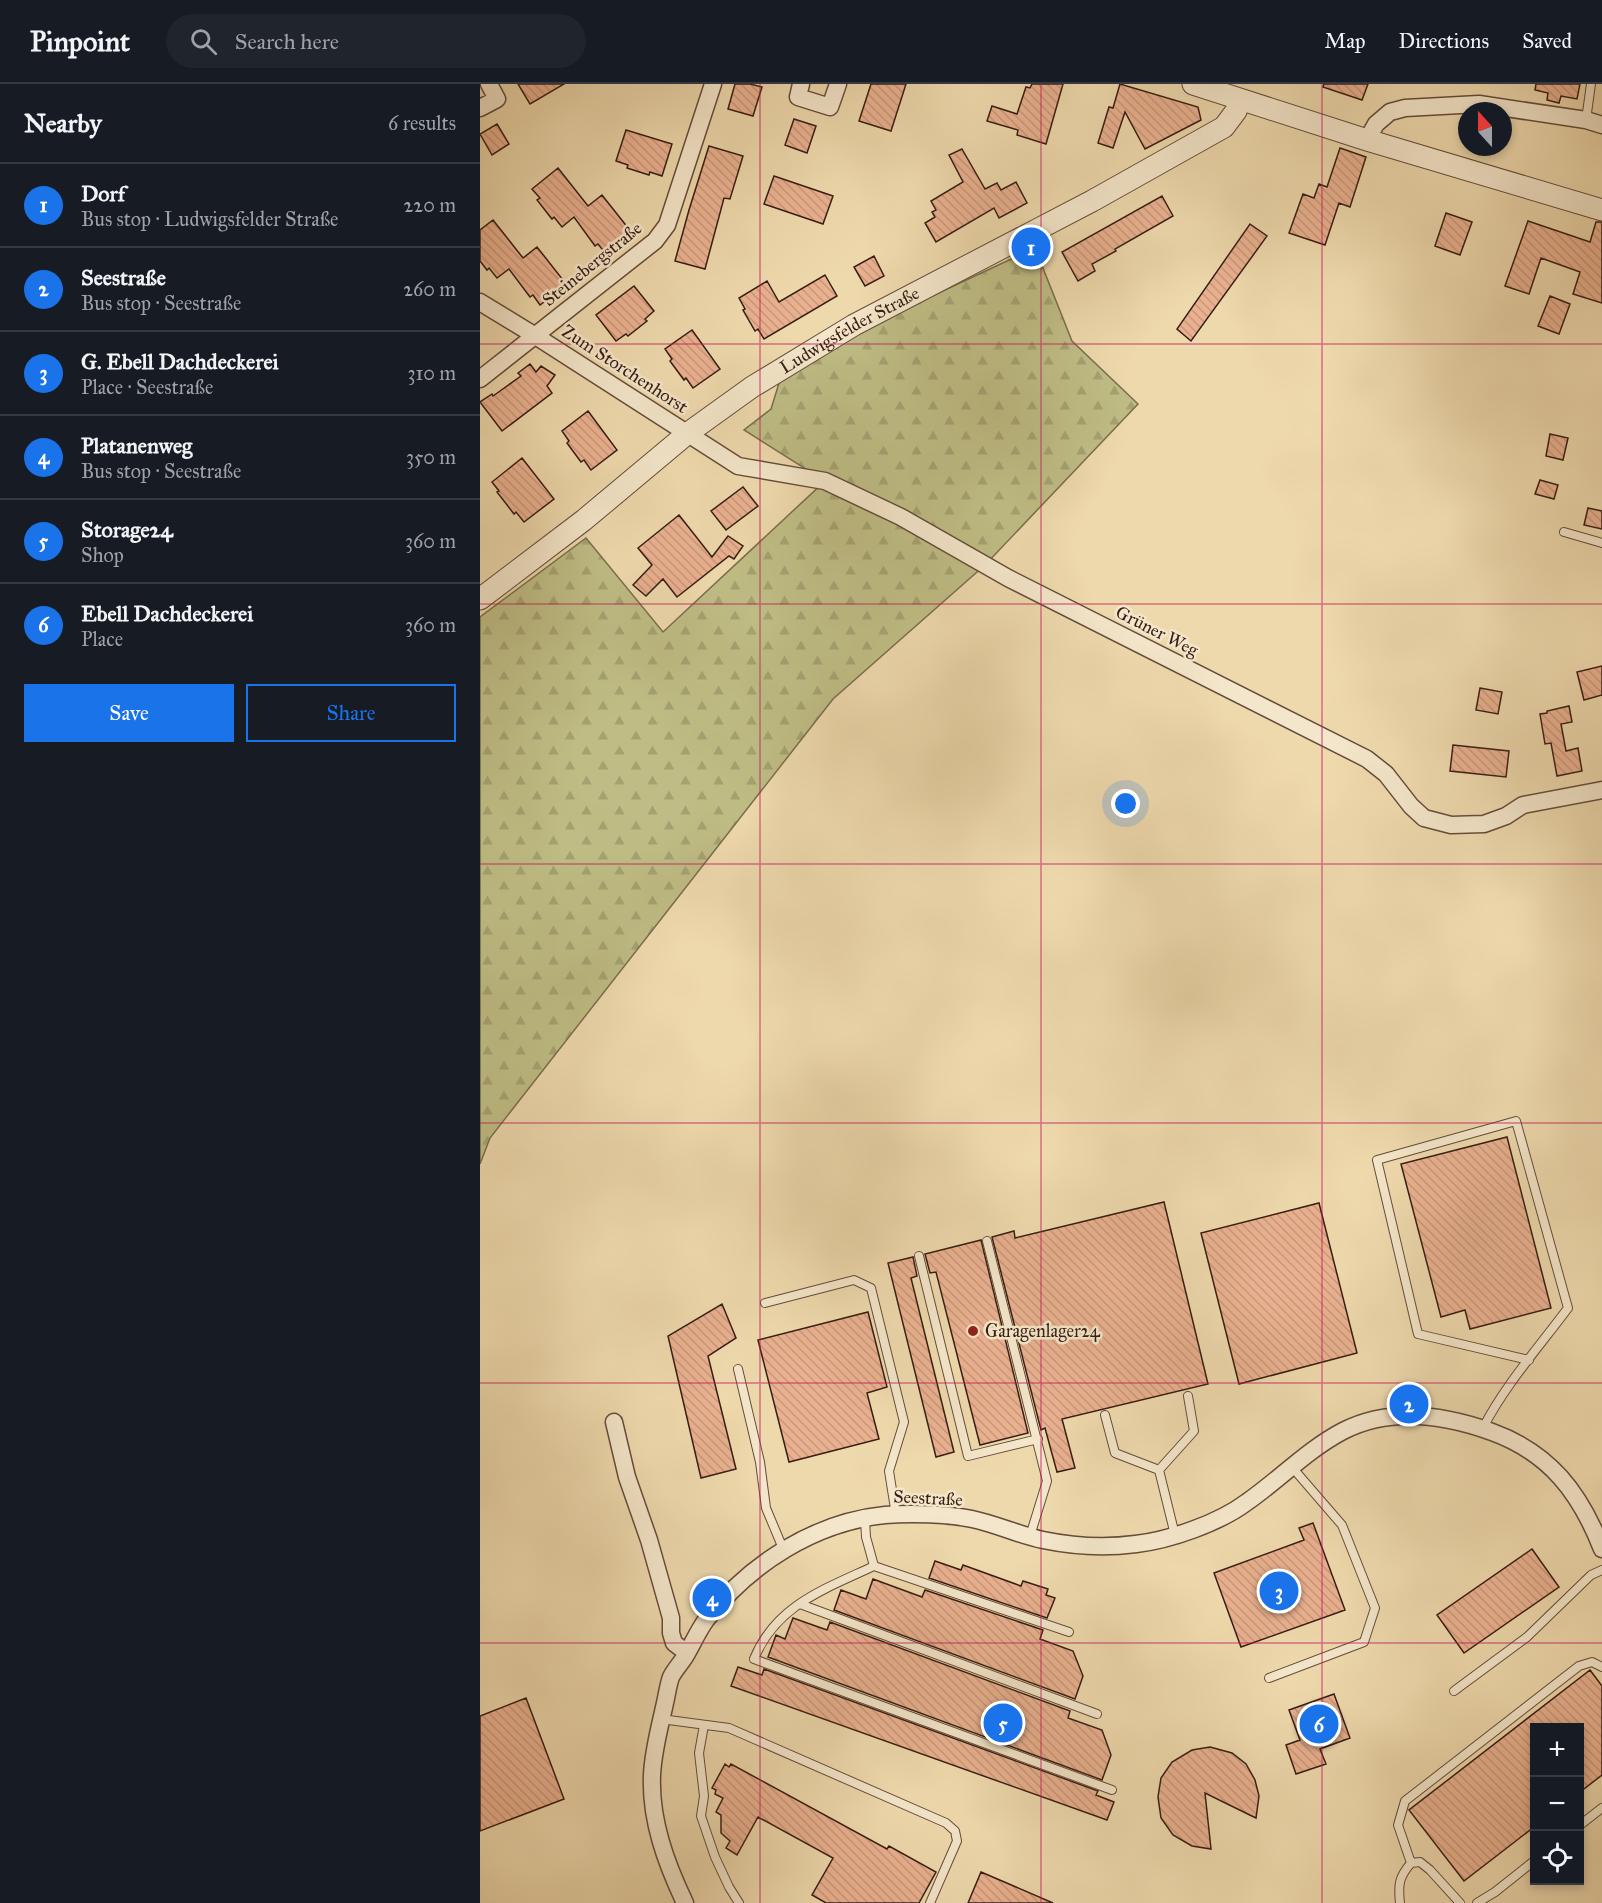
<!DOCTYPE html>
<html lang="en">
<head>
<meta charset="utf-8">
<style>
	body { margin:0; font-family:"IM FELL Great Primer",serif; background:#20242c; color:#f1f3f6 }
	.controls { position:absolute; right:18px; bottom:18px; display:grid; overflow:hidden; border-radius:0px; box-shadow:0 3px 9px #0003 }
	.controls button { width:54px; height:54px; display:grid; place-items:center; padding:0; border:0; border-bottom:2px solid #363941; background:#171b24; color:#f1f3f6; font:30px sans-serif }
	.compass { position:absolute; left:978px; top:18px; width:54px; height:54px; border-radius:50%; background:#171b24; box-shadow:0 3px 9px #0003; rotate:339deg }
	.you { position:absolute; left:646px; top:720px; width:21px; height:21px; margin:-15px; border:4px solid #fff; border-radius:50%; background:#1a73e8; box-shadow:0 0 0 9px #1a73e833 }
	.badge { display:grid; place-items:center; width:39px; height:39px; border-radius:50%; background:#1a73e8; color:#fff; font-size:20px; font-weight:700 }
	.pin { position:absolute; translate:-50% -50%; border:3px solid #fff; box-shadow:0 2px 6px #0006 }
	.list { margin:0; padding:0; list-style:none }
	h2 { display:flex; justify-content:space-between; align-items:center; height:78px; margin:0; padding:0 24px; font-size:26px }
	h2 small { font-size:20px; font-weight:400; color:#9ea1a6 }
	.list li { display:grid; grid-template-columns:39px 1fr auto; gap:18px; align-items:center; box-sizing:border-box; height:84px; padding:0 24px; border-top:2px solid #363941 }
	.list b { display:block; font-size:22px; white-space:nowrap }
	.list p { margin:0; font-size:20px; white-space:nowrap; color:#9ea1a6 }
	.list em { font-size:20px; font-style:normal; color:#9ea1a6 }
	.actions { display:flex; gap:12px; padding:18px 24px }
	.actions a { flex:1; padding:14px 0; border:2px solid #1a73e8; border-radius:0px; text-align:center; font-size:21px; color:#1a73e8 }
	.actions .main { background:#1a73e8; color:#fff }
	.icon { flex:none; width:33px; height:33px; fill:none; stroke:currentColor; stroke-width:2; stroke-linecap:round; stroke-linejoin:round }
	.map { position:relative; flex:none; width:1122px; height:1819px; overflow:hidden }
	header { display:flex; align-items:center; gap:36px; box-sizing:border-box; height:84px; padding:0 30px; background:#171b24; border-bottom:2px solid #363941 }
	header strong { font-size:28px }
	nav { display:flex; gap:33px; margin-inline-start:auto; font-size:21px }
	.search { width:420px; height:54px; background:#20242c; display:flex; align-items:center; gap:15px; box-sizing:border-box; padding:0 21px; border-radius:33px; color:#9ea1a6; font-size:22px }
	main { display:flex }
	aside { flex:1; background:#171b24 }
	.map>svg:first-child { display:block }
	.forest { fill:url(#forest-firs); stroke:#7b6d4c; stroke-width:1.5 }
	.building { fill:url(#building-back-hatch); stroke:#371d13; stroke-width:1.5 }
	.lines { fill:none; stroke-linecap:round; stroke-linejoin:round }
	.service-casing { stroke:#654c3a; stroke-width:10 }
	.minor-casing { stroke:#654c3a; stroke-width:19 }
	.tertiary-casing { stroke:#654c3a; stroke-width:23 }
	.service { stroke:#f4e6ca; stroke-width:8 }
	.minor { stroke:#f4e6ca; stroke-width:16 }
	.tertiary { stroke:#f4e6ca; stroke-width:21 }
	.grid { fill:none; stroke:#c2185b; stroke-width:1.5; stroke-opacity:0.55 }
	.poi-dot { fill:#8f2418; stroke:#f4e6ca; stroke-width:2 }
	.labels { text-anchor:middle; stroke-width:5; stroke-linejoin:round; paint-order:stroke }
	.street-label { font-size:18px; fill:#371d13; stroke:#f4e6ca }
	.poi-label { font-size:18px; fill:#371d13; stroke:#f4e6ca; text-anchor:start }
</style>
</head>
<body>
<header>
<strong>Pinpoint</strong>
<div class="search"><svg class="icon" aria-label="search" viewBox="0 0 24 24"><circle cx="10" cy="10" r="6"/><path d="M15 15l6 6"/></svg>Search here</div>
<nav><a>Map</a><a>Directions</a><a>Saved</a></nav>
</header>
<main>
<aside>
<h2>Nearby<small>6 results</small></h2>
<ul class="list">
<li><span class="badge">1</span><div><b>Dorf</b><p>Bus stop · Ludwigsfelder Straße</p></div><em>220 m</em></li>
<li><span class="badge">2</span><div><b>Seestraße</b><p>Bus stop · Seestraße</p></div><em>260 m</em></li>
<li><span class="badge">3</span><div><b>G. Ebell Dachdeckerei</b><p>Place · Seestraße</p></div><em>310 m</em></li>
<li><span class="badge">4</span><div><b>Platanenweg</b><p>Bus stop · Seestraße</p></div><em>350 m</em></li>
<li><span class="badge">5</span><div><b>Storage24</b><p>Shop</p></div><em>360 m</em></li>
<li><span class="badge">6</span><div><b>Ebell Dachdeckerei</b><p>Place</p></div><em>360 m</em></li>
</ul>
<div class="actions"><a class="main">Save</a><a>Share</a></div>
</aside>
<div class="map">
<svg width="1122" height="1819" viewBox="0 0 1122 1819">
	<defs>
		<pattern id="forest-firs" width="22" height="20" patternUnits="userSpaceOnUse" patternTransform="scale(1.5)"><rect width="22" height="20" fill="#bfbd85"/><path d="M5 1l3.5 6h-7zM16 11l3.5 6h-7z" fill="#a5a272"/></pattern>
		<pattern id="building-back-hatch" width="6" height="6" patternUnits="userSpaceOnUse" patternTransform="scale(1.5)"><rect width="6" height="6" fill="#eab190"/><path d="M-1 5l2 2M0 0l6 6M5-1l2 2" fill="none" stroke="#c9987b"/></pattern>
	</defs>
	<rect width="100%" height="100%" fill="#eed9ad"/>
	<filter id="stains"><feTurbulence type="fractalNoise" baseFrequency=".00333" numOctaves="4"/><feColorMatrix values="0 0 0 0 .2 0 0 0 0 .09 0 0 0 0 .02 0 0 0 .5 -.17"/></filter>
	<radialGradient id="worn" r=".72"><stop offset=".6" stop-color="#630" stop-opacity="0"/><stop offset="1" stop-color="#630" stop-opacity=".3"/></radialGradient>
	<path class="forest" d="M555,164L592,257L658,320L505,481L353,615L10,1054L0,1080V533L106,454L183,548L345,397L264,346L291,325L300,296L377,247Z"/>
	<path class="building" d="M38,0H84L50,20Z
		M255,0H270L282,3L273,32L248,25Z
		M391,0H426L411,47L379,37Z
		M552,0H583L566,60L537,51L538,46L507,37L512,22L537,30L546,3L550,4Z
		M640,0L718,23L721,36L665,65L645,28L633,64L618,59L629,23L633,24Z
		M844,0H888L882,16L843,3Z
		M1056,0H1100L1097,15L1081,12L1079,19L1067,16L1068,9L1055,6Z
		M314,35L336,42L327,69L305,61Z
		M17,40L29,60L12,71L0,50Z
		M146,46L192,60L182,92L170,88L169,91L147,84L148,81L136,77Z
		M229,62L263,72L250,115L244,114L225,185L195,177L209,126Z
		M860,64L886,73L870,123L859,119L845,161L809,149L823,110L834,114L839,100L847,103Z
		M482,65L505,105L517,99L521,106L536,98L547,119L519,134L514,124L456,158L445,139L455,133L452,128L456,126L451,117L483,98L469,71Z
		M78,84L108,122L122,111L152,149L126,170L118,160L115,162L94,133L82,143L74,133L72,135L57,116L60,114L52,105Z
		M294,92L353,112L343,140L284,120Z
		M682,112L693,132L635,165L636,167L612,180L615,187L598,197L582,168Z
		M966,129L992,138L980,171L955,162Z
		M13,136L43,174L57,163L87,201L60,221L53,211L50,213L29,185L17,194L9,184L7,186L0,177V146Z
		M1048,137L1110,158L1116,138H1122V219L1093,210L1100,188L1061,174L1049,210L1025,202Z
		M770,140L787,152L711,257L697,245Z
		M394,172L404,192L385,202L374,183Z
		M345,191L357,212L284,255L278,245L275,247L263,226L265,225L259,214L287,197L299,218Z
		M154,202L174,227L165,235L167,237L148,252L146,250L136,257L116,231Z
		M1070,212L1090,220L1079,250L1058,242Z
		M212,246L240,285L213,304L206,294L204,296L190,277L192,275L185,265Z
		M50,280L56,288L61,282L75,291L67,302L72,309L22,347L0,318L12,310L13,312L41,292L38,289Z
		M108,327L137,366L111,386L104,376L101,378L87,359L89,357L82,347Z
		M1070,350L1088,354L1083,376L1066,372Z
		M42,374L74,415L44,438L36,428L34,430L17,408L19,407L12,398Z
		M1060,396L1078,401L1074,415L1055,410Z
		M263,403L278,422L246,446L231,427Z
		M1108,424L1122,427V445L1104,441Z
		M199,431L232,473L248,452L263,462L254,475L249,472L197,513L183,495L166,512L153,501L172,481L158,464Z
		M1122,582V611L1104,616L1097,588Z
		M1000,604L1022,608L1018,630L996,626Z
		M1089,622L1092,638L1081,640L1086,667L1098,664L1102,687L1077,692L1071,659L1065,660L1060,630L1067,629V627Z
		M973,661L1029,667L1026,693L970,687Z
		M1027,1053L1071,1224L990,1245L985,1226L961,1233L921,1080Z
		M684,1118L728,1300L582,1335L595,1384L577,1388L565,1344L561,1346L512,1153L534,1147L535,1154Z
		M839,1119L877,1269L759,1300L721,1149Z
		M501,1156L548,1349L500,1361L456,1188L450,1189L445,1170Z
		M433,1173L437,1192L431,1194L474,1368L456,1373L408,1179Z
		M242,1220L256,1254L228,1272L256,1385L221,1394L188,1252Z
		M388,1228L407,1303L387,1309L399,1355L309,1378L278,1256Z
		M833,1439L865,1526L761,1563L734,1489L824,1456L819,1444Z
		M1052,1465L1079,1503L984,1569L957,1531Z
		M455,1477L481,1486L483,1481L541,1502L543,1497L568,1505L566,1511L575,1514L567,1534L449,1494Z
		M393,1495L442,1513L445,1506L563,1546L560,1555L593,1567L603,1592L595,1615L354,1526L361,1506L386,1515Z
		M313,1534L347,1546L350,1538L590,1627L588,1634L622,1646L631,1671L622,1696L288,1573L296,1551L305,1555Z
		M258,1583L282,1591L284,1585L618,1707L616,1711L634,1718L627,1736L251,1602Z
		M1110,1586L1122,1602V1691L1100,1708V1644H1054V1743L984,1797L929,1726Z
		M854,1610L870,1654L840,1665L846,1680L816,1690L806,1661L820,1656L809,1626Z
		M46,1614L84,1715L0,1747V1632Z
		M730,1663L752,1669L766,1680L775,1696L779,1712L776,1734L725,1709L731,1765L712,1762L693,1751L681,1734L678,1713L681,1694L692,1678L712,1666Z
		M245,1680L249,1683L251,1680L407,1765L409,1762L456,1788L439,1819H346L332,1811L353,1774L278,1733L257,1771L246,1764L250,1757L241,1749V1731L236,1728L243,1714L235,1710L236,1706L232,1704Z
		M501,1788L522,1797L573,1819H488Z"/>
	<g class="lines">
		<defs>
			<path id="service" d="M1106,36L1111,0
				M1084,448L1122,459
				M507,1157L567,1397L550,1452
				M439,1172L488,1372L558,1355
				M285,1219L374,1196L391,1204L424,1338L409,1387L416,1431
				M258,1285L280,1378L286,1424L304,1467
				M625,1331L635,1369L679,1386L695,1451
				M1003,1344C1025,1301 1059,1263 1088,1224L1036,1037L897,1076L938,1250L1049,1276
				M679,1386L714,1347L708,1312
				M385,1436L386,1453L394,1482C345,1505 296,1521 274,1575L632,1706
				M394,1482L589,1548
				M320,1520L617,1630
				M789,1594L884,1558L895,1524L862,1441L811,1382
				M974,1607L1047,1553L1111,1491L1122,1486
				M181,1635L249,1644L466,1739L475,1747L477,1757L450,1819
				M224,1641L219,1669L224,1712L221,1732L235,1773L249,1803L259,1819
				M1100,1741L1122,1724
				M931,1779L918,1741L925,1717L1099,1582L1112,1578L1122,1583
				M920,1819C918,1800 919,1793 931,1779L940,1778L950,1786L980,1819
				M997,1819L1015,1808L1054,1777"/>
			<path id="minor" d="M321,0L318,13L350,23L358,0
				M0,24L17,15L9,0
				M887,56L896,40L910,28L925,24L999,20L1106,36L1122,41
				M0,218L54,251L258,382L345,397L421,433L528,494L887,675L906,690L931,722L944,734L971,741L1004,740L1026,732L1043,721L1122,706
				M0,295L175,157L187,141L233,0
				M134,1338L147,1393L169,1456L191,1534V1549L194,1559L207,1569
				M205,1819C186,1779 170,1736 172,1691C173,1667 180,1642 185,1619C187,1611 188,1601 191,1593C195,1585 202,1578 206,1571C213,1559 218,1547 226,1536C269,1480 335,1438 405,1431C431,1429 467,1430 492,1435C516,1440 539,1451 563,1456C592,1462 626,1464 656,1460C690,1456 739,1439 767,1418C800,1395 827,1366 863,1347C910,1323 965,1331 1012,1348C1070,1369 1100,1409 1122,1465"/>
			<g id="tertiary">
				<path d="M713,0L887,56L1122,126"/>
				<path id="s1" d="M0,515L104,436L208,349L272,303L374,241L612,117L744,43L756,27L760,16"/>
			</g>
		</defs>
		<use href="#service" class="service-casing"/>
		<use href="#minor" class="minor-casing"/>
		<use href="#tertiary" class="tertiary-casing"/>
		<use href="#service" class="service"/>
		<use href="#minor" class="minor"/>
		<use href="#tertiary" class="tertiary"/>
	</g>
	<path class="grid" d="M280,0V1819M561,0V1819M842,0V1819M0,260H1122M0,520H1122M0,780H1122M0,1039H1122M0,1299H1122M0,1559H1122"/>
	<circle class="poi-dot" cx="493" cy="1247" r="6"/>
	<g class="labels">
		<g class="street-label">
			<text transform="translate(112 180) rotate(-39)" y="6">Steinebergstraße</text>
			<text dy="6" stroke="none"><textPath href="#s1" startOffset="458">Ludwigsfelder Straße</textPath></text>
			<text transform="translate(145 285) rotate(33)" y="6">Zum Storchenhorst</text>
			<text transform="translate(677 547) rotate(27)" y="6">Grüner Weg</text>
			<text transform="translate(448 1414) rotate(3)" y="6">Seestraße</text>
		</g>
		<g class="poi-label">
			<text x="505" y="1253">Garagenlager24</text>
		</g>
	</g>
	<rect width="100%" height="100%" filter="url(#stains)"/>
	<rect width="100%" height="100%" fill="url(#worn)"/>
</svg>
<div class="controls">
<button>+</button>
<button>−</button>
<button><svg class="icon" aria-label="locate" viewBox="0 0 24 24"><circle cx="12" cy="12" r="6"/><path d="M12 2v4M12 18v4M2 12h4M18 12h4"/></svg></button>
</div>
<svg class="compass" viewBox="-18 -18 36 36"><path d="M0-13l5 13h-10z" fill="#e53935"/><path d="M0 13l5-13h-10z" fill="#9ea1a6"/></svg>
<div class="you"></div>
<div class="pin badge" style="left:551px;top:163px">1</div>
<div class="pin badge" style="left:929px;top:1320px">2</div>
<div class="pin badge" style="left:799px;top:1507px">3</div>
<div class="pin badge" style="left:232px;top:1514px">4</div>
<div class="pin badge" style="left:523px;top:1639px">5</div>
<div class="pin badge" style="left:839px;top:1640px">6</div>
</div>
</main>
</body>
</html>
